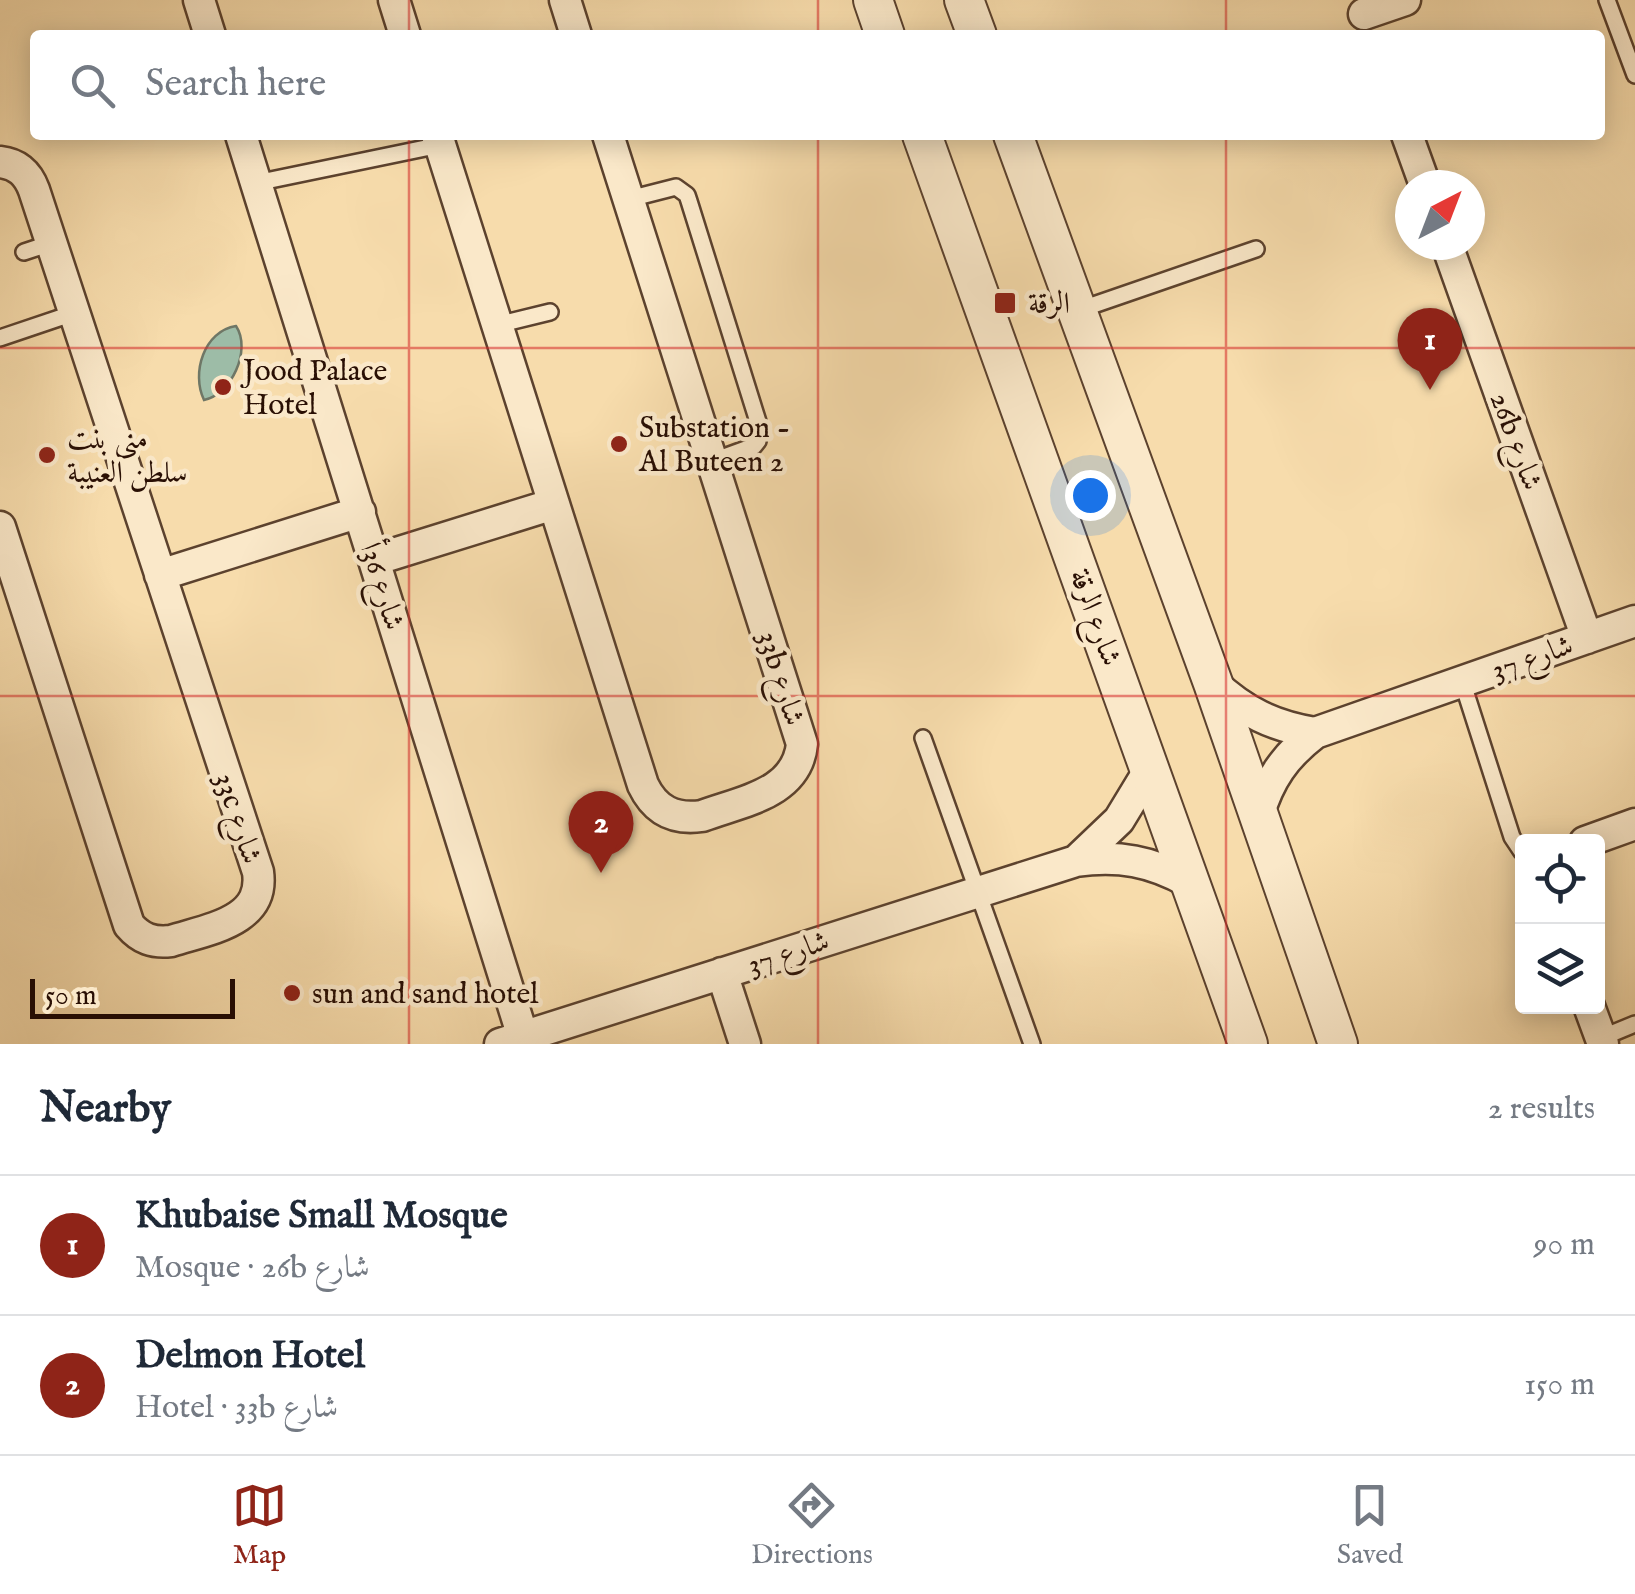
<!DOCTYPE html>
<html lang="en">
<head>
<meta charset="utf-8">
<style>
	body { margin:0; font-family:"IM FELL English",Amiri,serif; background:#f6f6f7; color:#1f2937 }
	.controls { position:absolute; right:30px; bottom:30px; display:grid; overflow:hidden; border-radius:10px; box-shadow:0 5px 25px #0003 }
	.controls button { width:90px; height:90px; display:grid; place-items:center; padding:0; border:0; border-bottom:2px solid #e0e1e3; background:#fff; color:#1f2937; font:50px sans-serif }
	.compass { position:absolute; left:1395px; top:170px; width:90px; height:90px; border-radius:50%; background:#fff; box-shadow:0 5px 25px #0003; rotate:42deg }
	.scale { position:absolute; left:30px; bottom:25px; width:205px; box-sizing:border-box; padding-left:10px; border:5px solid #290f04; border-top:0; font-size:28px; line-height:35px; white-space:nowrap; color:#290f04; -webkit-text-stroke:8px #fae8c9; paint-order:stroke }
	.you { position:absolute; left:1090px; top:495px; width:35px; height:35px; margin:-25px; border:8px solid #fff; border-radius:50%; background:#1a73e8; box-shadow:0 0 0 15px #1a73e833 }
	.badge { display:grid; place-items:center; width:65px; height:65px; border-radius:50%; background:#8f2418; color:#fff; font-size:32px; font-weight:700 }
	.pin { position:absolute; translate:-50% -82px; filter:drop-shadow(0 2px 5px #0008) }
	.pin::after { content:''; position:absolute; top:52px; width:35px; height:30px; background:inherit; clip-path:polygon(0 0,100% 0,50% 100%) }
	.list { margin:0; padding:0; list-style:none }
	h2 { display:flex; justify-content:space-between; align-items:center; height:130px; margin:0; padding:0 40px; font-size:42px }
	h2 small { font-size:32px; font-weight:400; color:#747a83 }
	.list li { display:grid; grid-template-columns:65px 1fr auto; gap:30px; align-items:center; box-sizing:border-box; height:140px; padding:0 40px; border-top:2px solid #e0e1e3 }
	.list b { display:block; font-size:38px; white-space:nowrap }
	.list p { margin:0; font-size:32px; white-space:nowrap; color:#747a83 }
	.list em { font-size:32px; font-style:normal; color:#747a83 }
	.icon { flex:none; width:55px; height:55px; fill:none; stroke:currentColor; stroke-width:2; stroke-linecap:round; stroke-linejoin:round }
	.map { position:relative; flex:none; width:1635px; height:1044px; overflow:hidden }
	.search { position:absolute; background:#fff; box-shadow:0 5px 25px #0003; left:30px; right:30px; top:30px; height:110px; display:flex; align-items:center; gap:25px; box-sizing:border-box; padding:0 35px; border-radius:10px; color:#747a83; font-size:38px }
	.sheet { height:410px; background:#fff }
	nav { display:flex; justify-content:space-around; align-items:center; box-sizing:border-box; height:140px; border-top:2px solid #e0e1e3; background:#fff; font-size:28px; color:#747a83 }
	nav a { display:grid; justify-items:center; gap:5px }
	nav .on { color:#8f2418 }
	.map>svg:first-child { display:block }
	.water { fill:#9dbca7; stroke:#6f7766; stroke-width:2.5 }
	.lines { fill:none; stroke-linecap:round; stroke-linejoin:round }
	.service-casing { stroke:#5c422e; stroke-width:20 }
	.minor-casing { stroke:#5c422e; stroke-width:35 }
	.tertiary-casing { stroke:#5c422e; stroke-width:42 }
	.service { stroke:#fae8c9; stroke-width:15 }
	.minor { stroke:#fae8c9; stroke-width:30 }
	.tertiary { stroke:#fae8c9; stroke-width:38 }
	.grid { fill:none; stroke:#d62828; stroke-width:2.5; stroke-opacity:0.55 }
	.poi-dot { fill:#8f2418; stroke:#fae8c9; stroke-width:4 }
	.labels { text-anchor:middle; stroke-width:9; stroke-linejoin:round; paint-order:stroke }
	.poi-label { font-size:30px; fill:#290f04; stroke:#fae8c9; text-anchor:start }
	.street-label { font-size:30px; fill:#290f04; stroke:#fae8c9 }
</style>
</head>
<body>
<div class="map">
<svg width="1635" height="1044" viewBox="0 0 1635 1044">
	<rect width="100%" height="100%" fill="#f7dcac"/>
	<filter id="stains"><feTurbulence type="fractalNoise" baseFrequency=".002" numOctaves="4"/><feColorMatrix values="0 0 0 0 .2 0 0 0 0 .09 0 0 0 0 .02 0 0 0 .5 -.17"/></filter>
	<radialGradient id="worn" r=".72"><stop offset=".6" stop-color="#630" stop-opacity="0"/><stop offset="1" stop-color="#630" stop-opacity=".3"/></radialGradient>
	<path class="water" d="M236,326C252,350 231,395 204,400C191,373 204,331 236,326Z"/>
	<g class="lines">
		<defs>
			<path id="service" d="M1607,0L1635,75
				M256,183L440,145
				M629,199L676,187L687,195L689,201L760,428L758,441L754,446L713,461
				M24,252L51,243
				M1076,311L1256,249
				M497,325L550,312
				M0,338L74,313
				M1462,681L1512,837L1522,852
				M923,738L1032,1044
				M1601,1038L1635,1024"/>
			<path id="minor" d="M199,0L210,35
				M394,0L405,35
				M565,0L576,35
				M1364,14L1405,0
				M241,135L523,1037
				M437,135L643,785C655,810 674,820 702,816C742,801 797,794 802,744L608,135
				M1407,135L1425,185
				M0,162C18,164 28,174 34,190L258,872C265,922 208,929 171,941C153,943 141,939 129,925L0,527
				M1447,245L1587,638
				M374,560L554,504
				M160,575L360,512
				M1213,683C1244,712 1273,726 1315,733
				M1258,816C1269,779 1285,756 1315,733L1635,621
				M1585,842L1635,824
				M1076,861L1119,820L1150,769
				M722,973L745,1044
				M1589,1006L1603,1044
				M500,1044L1076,861C1119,855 1151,861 1189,882"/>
			<path id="tertiary" d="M873,0L885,35
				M964,0L977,35
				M922,135L1248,1044
				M1013,135L1213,683L1338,1044"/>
		</defs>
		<use href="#service" class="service-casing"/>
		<use href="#minor" class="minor-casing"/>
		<use href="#tertiary" class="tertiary-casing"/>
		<use href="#service" class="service"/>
		<use href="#minor" class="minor"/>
		<use href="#tertiary" class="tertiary"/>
	</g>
	<path class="grid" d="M409,0V35M818,0V35M1226,0V35M409,135V1044M818,135V1044M1226,135V1044M0,348H1635M0,696H1635"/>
	<g class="poi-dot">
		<rect x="993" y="291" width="24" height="24" rx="5"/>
		<circle cx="223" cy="387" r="10"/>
		<circle cx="619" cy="444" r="10"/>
		<circle cx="47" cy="455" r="10"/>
		<circle cx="292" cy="993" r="10"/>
	</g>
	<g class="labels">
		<g class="poi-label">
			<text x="1028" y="313">الرقة</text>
			<text x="243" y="380">Jood Palace<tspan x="243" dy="34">Hotel</tspan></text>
			<text x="639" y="437">Substation -<tspan x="639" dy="34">Al Buteen 2</tspan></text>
			<text x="67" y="448">منى بنت<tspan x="67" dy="34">سلطن العنيبة</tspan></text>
			<text x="312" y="1003">sun and sand hotel</text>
		</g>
		<g class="street-label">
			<text transform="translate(1517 441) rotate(70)" y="10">26b شارع</text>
			<text transform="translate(383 586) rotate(73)" y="10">شارع 36أ</text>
			<text transform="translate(1096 617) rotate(70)" y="10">شارع الرقة</text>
			<text transform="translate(1532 657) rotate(-19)" y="10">شارع 37</text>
			<text transform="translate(782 678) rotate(73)" y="10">33b شارع</text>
			<text transform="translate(239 818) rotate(72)" y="10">33c شارع</text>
			<text transform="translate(788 952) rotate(-18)" y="10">شارع 37</text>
		</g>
	</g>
	<rect width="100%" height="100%" filter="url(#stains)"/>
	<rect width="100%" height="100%" fill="url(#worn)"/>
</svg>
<div class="controls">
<button><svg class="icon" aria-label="locate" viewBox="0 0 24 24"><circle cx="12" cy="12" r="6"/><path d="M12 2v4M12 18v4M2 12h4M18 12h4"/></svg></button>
<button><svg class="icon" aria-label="layers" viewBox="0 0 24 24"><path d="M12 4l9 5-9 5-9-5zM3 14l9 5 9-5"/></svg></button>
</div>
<svg class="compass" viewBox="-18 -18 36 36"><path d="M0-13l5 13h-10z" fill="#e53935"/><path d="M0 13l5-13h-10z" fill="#747a83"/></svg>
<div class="scale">50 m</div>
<div class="you"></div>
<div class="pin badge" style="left:1430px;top:390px">1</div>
<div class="pin badge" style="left:601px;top:873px">2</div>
<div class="search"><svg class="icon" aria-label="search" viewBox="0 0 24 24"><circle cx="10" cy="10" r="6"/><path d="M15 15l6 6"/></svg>Search here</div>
</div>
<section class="sheet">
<h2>Nearby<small>2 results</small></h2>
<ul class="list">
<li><span class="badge">1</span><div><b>Khubaise Small Mosque</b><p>Mosque · 26b شارع</p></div><em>90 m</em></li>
<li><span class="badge">2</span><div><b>Delmon Hotel</b><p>Hotel · 33b شارع</p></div><em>150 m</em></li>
</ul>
</section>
<nav>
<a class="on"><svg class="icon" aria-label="map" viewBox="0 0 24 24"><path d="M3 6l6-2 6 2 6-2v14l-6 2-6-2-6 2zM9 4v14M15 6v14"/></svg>Map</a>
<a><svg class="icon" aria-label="directions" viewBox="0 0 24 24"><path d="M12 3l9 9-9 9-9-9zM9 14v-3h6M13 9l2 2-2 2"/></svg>Directions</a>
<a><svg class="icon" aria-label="saved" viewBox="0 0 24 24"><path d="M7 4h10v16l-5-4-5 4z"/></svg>Saved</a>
</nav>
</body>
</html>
